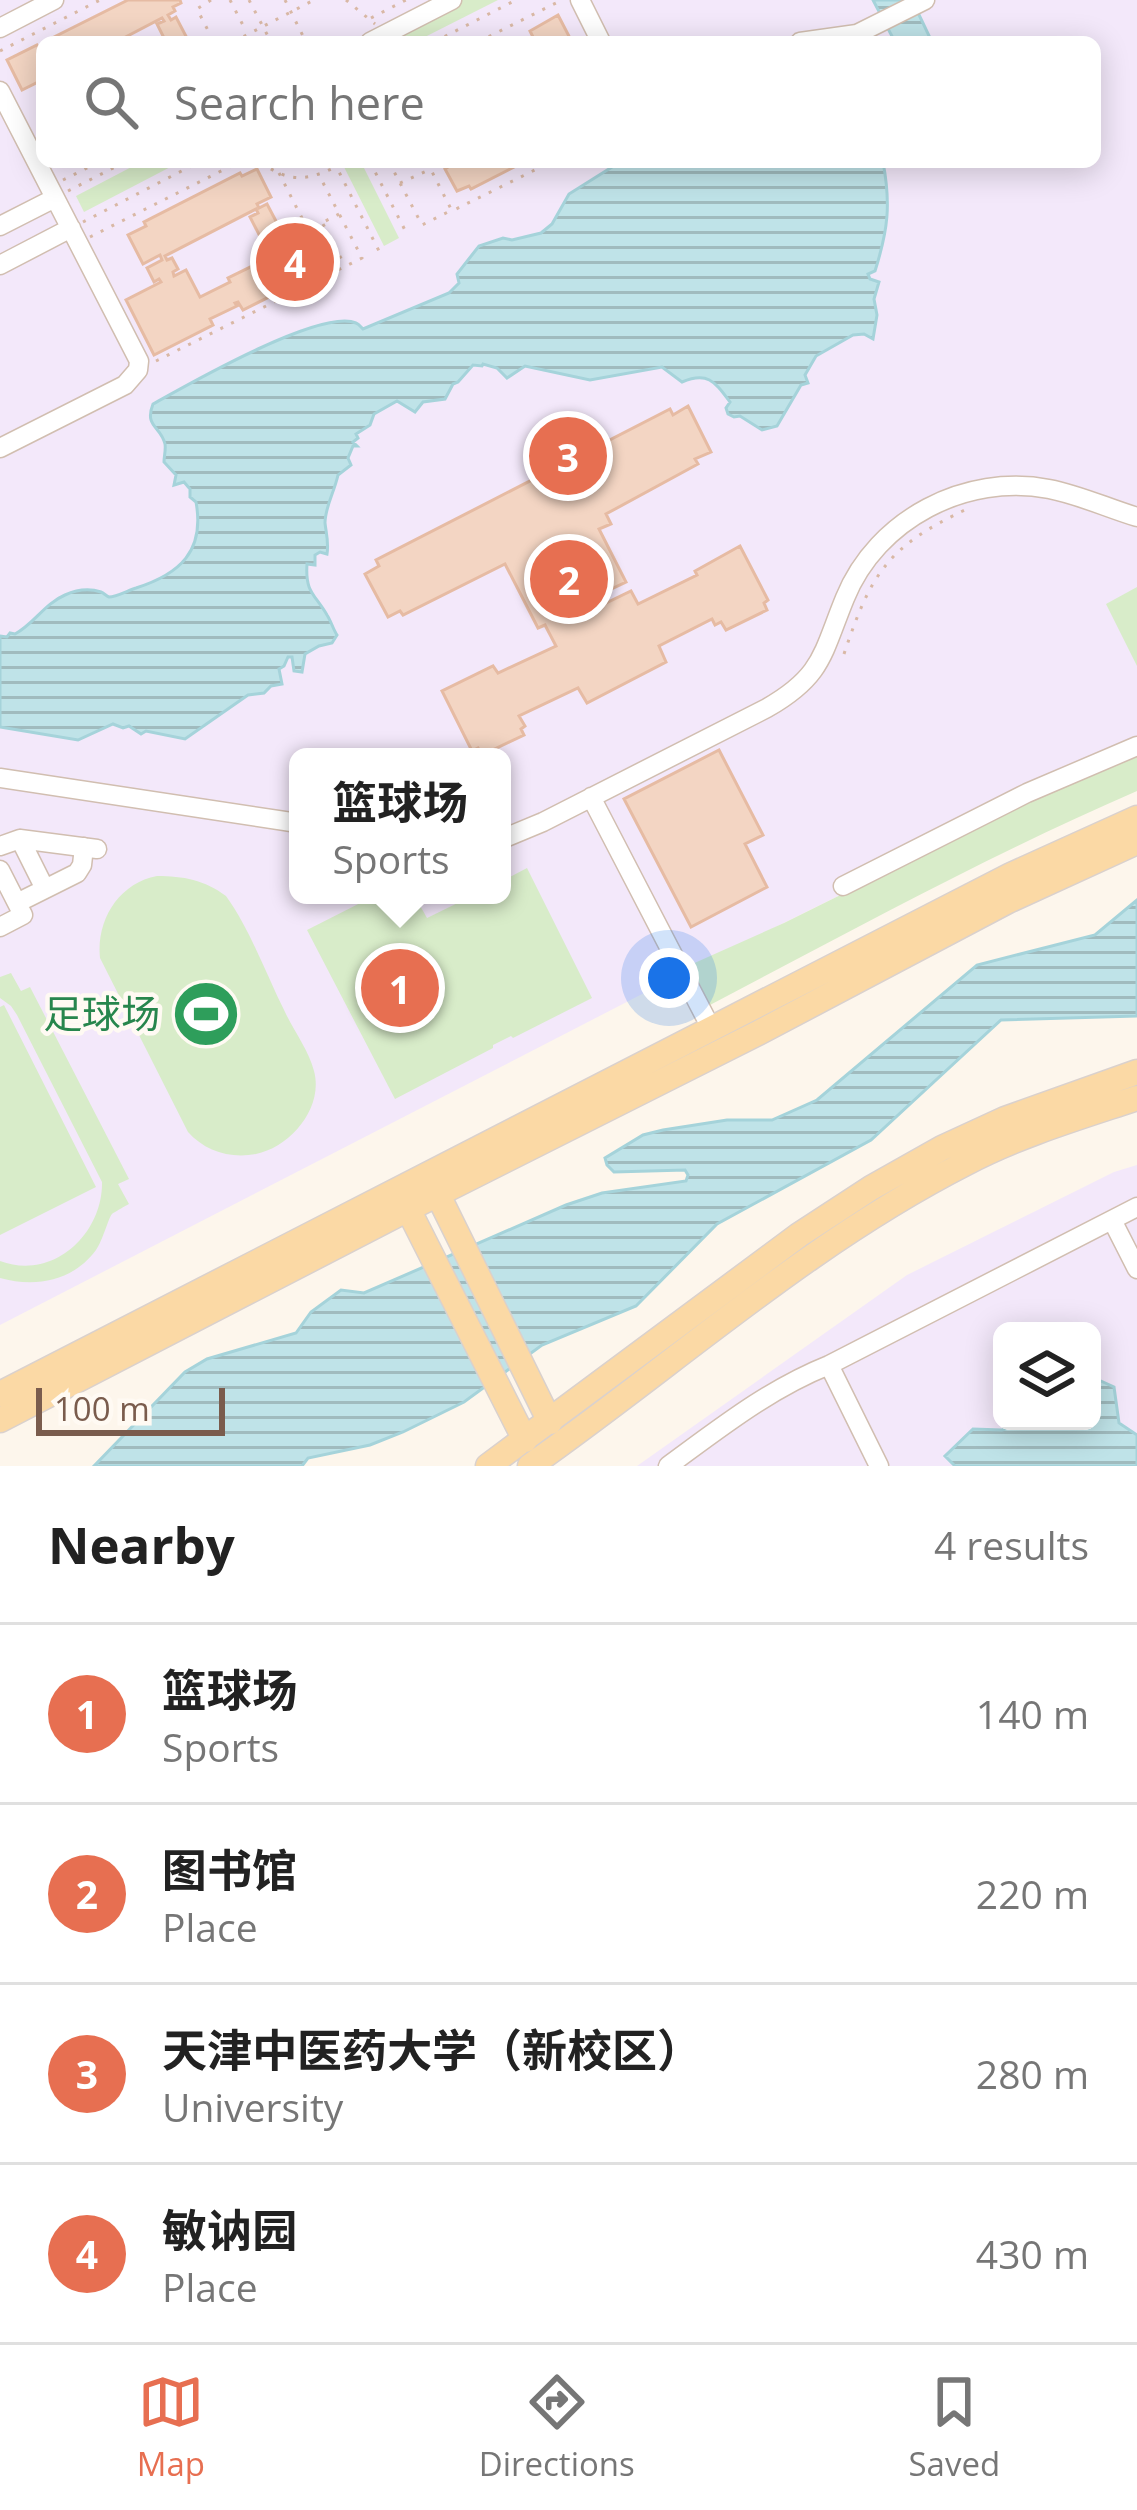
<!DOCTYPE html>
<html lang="en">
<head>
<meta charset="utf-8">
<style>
	body { margin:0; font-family:"Open Sans","Noto Sans SC",sans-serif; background:#f2f2f2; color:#222 }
	.controls { position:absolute; right:36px; bottom:36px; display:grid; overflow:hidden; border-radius:18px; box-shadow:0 6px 30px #0003 }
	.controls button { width:108px; height:108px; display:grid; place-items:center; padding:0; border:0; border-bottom:3px solid #e0e0e0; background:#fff; color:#222; font:60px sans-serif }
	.scale { position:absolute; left:36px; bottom:30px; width:189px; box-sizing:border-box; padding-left:12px; border:6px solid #7a5c4d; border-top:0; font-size:33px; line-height:42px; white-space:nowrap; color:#7a5c4d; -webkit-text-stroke:9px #fffaf3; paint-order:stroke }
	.you { position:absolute; left:669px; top:978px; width:42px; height:42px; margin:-30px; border:9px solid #fff; border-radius:50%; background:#1a73e8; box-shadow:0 0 0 18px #1a73e833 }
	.badge { display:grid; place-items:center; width:78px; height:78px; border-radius:50%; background:#e76f51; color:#fff; font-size:39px; font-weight:700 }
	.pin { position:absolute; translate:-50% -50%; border:6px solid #fff; box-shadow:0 3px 12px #0006 }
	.popup { position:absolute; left:289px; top:748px; width:222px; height:156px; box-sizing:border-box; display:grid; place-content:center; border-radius:18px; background:#fff; filter:drop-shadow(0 3px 9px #0005); font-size:39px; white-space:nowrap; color:#767676 }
	.popup b { font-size:45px; color:#222 }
	.popup::after { content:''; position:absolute; left:50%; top:100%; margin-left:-24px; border:24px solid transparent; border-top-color:#fff }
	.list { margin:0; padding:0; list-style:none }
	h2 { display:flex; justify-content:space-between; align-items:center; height:156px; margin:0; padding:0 48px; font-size:51px }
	h2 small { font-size:39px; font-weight:400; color:#767676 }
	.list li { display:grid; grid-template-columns:78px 1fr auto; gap:36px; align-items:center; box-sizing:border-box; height:180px; padding:0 48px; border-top:3px solid #e0e0e0 }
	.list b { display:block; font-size:45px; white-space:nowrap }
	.list p { margin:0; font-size:39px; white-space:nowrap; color:#767676 }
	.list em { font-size:39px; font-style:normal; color:#767676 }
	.icon { flex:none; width:66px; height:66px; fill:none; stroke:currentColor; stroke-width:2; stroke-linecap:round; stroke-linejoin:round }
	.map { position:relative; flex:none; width:1137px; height:1466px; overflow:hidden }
	.search { position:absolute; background:#fff; box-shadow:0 6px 30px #0003; left:36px; right:36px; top:36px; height:132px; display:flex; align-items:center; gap:30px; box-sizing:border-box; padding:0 42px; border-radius:18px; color:#767676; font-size:45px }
	.sheet { height:876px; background:#fff }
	nav { display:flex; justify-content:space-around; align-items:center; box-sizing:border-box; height:168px; border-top:3px solid #e0e0e0; background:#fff; font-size:33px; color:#767676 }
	nav a { display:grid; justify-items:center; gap:6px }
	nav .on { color:#e76f51 }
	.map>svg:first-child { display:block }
	.education { fill:#f3e8fa; fill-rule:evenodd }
	.green { fill:#d8ecc9 }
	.water { fill:url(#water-rules); stroke:#a5d3da; stroke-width:3 }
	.building { fill:#f3d5c3; stroke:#e6bba3; stroke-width:3; fill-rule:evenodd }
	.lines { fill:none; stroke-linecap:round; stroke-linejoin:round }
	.minor-casing { stroke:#d1beb0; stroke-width:21 }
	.major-casing { stroke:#dad1cd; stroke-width:27 }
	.path { stroke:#d9b8a5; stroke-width:3; stroke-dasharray:3 9; stroke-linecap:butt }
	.minor { stroke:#fff; stroke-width:18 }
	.major { stroke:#fbd9a5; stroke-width:24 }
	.labels { text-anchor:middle; stroke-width:9; stroke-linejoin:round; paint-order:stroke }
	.leisure-label { font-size:39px; fill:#27864d; stroke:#fffaf3; text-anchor:end }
</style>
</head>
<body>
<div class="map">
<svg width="1137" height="1466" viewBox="0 0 1137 1466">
	<defs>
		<pattern id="water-rules" width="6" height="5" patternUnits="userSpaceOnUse" patternTransform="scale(3)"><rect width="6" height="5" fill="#bfe3e8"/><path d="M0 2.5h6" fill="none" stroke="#a0bbbe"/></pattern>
	</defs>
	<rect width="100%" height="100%" fill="#fdf6ec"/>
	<path class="education" d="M0,0H1137V751L1105,764L683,973L0,1325ZM42,42H1095V162H42ZM298,757H502V895H298Z
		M1137,1165V1466H637L907,1275L1114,1172ZM1002,1331H1092V1421H1002Z"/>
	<path class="green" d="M462,0H498L415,42H390L388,38Z
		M141,162H180L84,212L76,196Z
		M354,162H361L399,238L384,246L344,167Z
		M1137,587V666L1106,604Z
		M1137,751V791C991,854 851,931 710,1005L690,965L784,923L1105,764Z
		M527,868L592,998L513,1038L511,1036L493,1045V1048L395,1099L307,930L376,895H414L427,918L474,895H502V881Z
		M157,876C183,876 205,880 226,896C251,931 266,974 285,1012C294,1031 309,1051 314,1071C324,1108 290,1147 256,1154C230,1159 205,1151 188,1132L100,958C96,920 119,883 157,876Z
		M11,973L21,991L30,987L129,1179L118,1184L129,1204C127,1205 113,1213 112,1214C108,1219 103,1240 96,1250C73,1281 36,1288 0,1278V1261C53,1281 103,1234 102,1182L17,1015L11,1006L0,998V977Z
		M4,1005L96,1187L0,1235V1007Z"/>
	<path class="water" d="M873,0H912L932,42H895Z
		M620,162H883C891,204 888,230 875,271L868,274L870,279L879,282L874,299L877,315L873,339L864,334L853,335L816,356L805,375L808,383L801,385L777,426L762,430L740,416L734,417L728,414L726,408L730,402C715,382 708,371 682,382L662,367L590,380L525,366L507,378L497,368L483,364L482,366L473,365L458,382L453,384L445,399L423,402L415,412L397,401L374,414L370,425L356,434L358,438L353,442L357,446H353L348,458L351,465L338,475C334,493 325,507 325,523C326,533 329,542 327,554L320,552L315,555V565L307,564C305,593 315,594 327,615C331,621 333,629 337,635L332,643L319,646L305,654L302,672L294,671L292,657H288L284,666L279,669L282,684L271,686L264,693L248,695L185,739L146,731L141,734L129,726L123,728L113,724L78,740L0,727V636L7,637L10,633L15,634C35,623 44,604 65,595C76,590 89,588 101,592C104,593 106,596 109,597C116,597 129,590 136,588C180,574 205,551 196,502L190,497V489L184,482L174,485L176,475L164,462C164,456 166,450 165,444C161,426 144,427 153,404C187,385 321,308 356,323C359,324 361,327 363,329L449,293L459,283L457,274L479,246L503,238L512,240L541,233L552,224L569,194Z
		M1137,900V1016L1001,1020L871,1140L717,1224L636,1306L542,1345L464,1402L403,1432L370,1445L308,1458L302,1466H94L185,1372L207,1359L296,1333L311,1312L341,1290L364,1293L566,1205L602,1193L686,1181L688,1175L685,1170L614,1172L607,1165L605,1158L643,1135L663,1130L727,1120H772L817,1100L977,965L1095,935Z
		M1092,1377L1114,1387L1119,1423L1137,1435V1466H955L945,1456L973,1429L1002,1430L1036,1421H1092Z"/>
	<path class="building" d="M128,0H180L181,3L173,7L175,11L168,15L171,20L176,17L189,42H166L157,24L164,21L162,18L116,42H44Z
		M558,15L572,42H527L534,39L530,31Z
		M37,45L42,53V80L22,90L7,60Z
		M524,162L471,189L469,186L457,191L445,169L456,162Z
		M257,169L271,197L257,204L259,208L267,204L287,242L282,245L285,251L306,240L308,243L316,239L329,263L321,267L323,270L243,310L238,302L235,303L237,306L210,319L213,325L154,355L126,300L161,282L159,279L154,282L147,268L162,260L160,255L143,264L128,235L146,226L144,222L240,173L242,176ZM256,209L258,213L250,217L268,252L276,248L279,253L228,278L230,282L200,297L186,270L174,276L173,272L178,269L172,258L167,260L165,256Z
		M688,406L711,452L695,459L698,464L606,514L611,524L599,529L626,582L601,594L606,603L631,591L638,604L697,575L695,571L740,546L768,600L764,603L767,610L726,630L721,622L715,625L712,619L659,646L666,662L587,703L578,688L519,716L525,726L521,729L524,735L482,755L478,748L472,751L442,691L493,666L498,673L556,646L545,625L538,628L505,564L403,615L400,611L388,617L365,574L379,566L376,560L670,409L673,415Z
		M719,750L763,835L745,844L767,887L691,927L624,799Z"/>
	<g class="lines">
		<defs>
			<path id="minor" d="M580,0L601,42
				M0,28L54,0
				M370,42L452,0
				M800,42L857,34L925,0
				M0,91L139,361L138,370L125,385L0,448
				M0,226L55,198
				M0,265L71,228
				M0,778L298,823
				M591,797L712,1030
				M20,839L45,889
				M502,839L543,822L767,708C823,676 822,654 845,598C877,519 966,473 1049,489C1080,495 1107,508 1137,517
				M0,846L20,839L97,849
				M0,870L23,915L0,927
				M843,886L1027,793L1137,746
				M17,903L77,873L82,865L84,847
				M1112,1220L1137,1269
				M829,1365L879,1466
				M668,1466C720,1428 769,1389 829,1365L1137,1207"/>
			<path id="major" d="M438,1195L550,1422
				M408,1209L525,1440
				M0,1394L1011,875L1137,818
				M0,1420L408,1209L758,1033L1008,901L1137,842
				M488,1466L799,1235L871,1188L942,1148L1005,1119L1137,1072
				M530,1466C675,1364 807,1244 966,1163C1019,1135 1080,1117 1137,1098"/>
		</defs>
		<use href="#minor" class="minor-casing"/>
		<use href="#major" class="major-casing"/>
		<path class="path" d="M211,0L197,9L214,42
			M230,0L246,31
			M249,0L271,42
			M285,0L306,42
			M346,0L375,24
			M371,18L406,0
			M233,42L314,0
			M434,42L516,0
			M478,42L562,0
			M0,51L100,0
			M261,162C293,187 314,178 346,162
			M334,162L379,251
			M370,162L408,236
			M389,162L422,225L450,211
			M427,162L452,211L551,162
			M279,173L308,230L339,214
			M63,180L99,162
			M400,183L429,170
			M68,191L125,162
			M83,222L199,162
			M323,224L344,264
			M90,237L239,162
			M156,361L362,258L319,175
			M844,654C871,573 888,546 967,509"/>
		<use href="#minor" class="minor"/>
		<use href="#major" class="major"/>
	</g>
	<defs>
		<symbol id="stadium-disc" viewBox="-11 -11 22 22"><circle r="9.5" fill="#2e9e5b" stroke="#fffaf3"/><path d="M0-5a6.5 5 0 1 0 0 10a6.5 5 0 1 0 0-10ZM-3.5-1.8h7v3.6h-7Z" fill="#fff"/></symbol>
	</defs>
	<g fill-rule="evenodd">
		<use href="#stadium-disc" x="168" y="976" width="76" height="76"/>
	</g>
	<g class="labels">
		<g class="leisure-label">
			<text x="160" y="1028">足球场</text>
		</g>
	</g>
</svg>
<div class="controls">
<button><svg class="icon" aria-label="layers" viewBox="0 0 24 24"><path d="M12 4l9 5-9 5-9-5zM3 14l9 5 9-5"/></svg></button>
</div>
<div class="scale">100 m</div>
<div class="you"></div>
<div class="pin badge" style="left:400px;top:988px">1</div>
<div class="popup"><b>篮球场</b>Sports</div>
<div class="pin badge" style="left:569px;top:579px">2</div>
<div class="pin badge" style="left:568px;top:456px">3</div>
<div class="pin badge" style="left:295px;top:262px">4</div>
<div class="search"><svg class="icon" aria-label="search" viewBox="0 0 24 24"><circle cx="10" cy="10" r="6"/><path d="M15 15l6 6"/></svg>Search here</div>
</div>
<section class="sheet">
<h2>Nearby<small>4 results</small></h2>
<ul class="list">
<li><span class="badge">1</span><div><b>篮球场</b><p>Sports</p></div><em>140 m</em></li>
<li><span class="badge">2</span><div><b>图书馆</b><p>Place</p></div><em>220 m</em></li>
<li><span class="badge">3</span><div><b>天津中医药大学（新校区）</b><p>University</p></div><em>280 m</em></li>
<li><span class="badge">4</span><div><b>敏讷园</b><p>Place</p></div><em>430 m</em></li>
</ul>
</section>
<nav>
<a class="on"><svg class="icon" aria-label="map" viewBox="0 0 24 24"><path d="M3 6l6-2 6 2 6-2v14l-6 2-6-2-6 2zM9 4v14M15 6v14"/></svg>Map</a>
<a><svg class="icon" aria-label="directions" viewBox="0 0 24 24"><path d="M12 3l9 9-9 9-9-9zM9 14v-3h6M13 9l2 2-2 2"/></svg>Directions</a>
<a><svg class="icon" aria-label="saved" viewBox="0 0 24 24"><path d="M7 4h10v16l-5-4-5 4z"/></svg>Saved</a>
</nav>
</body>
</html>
